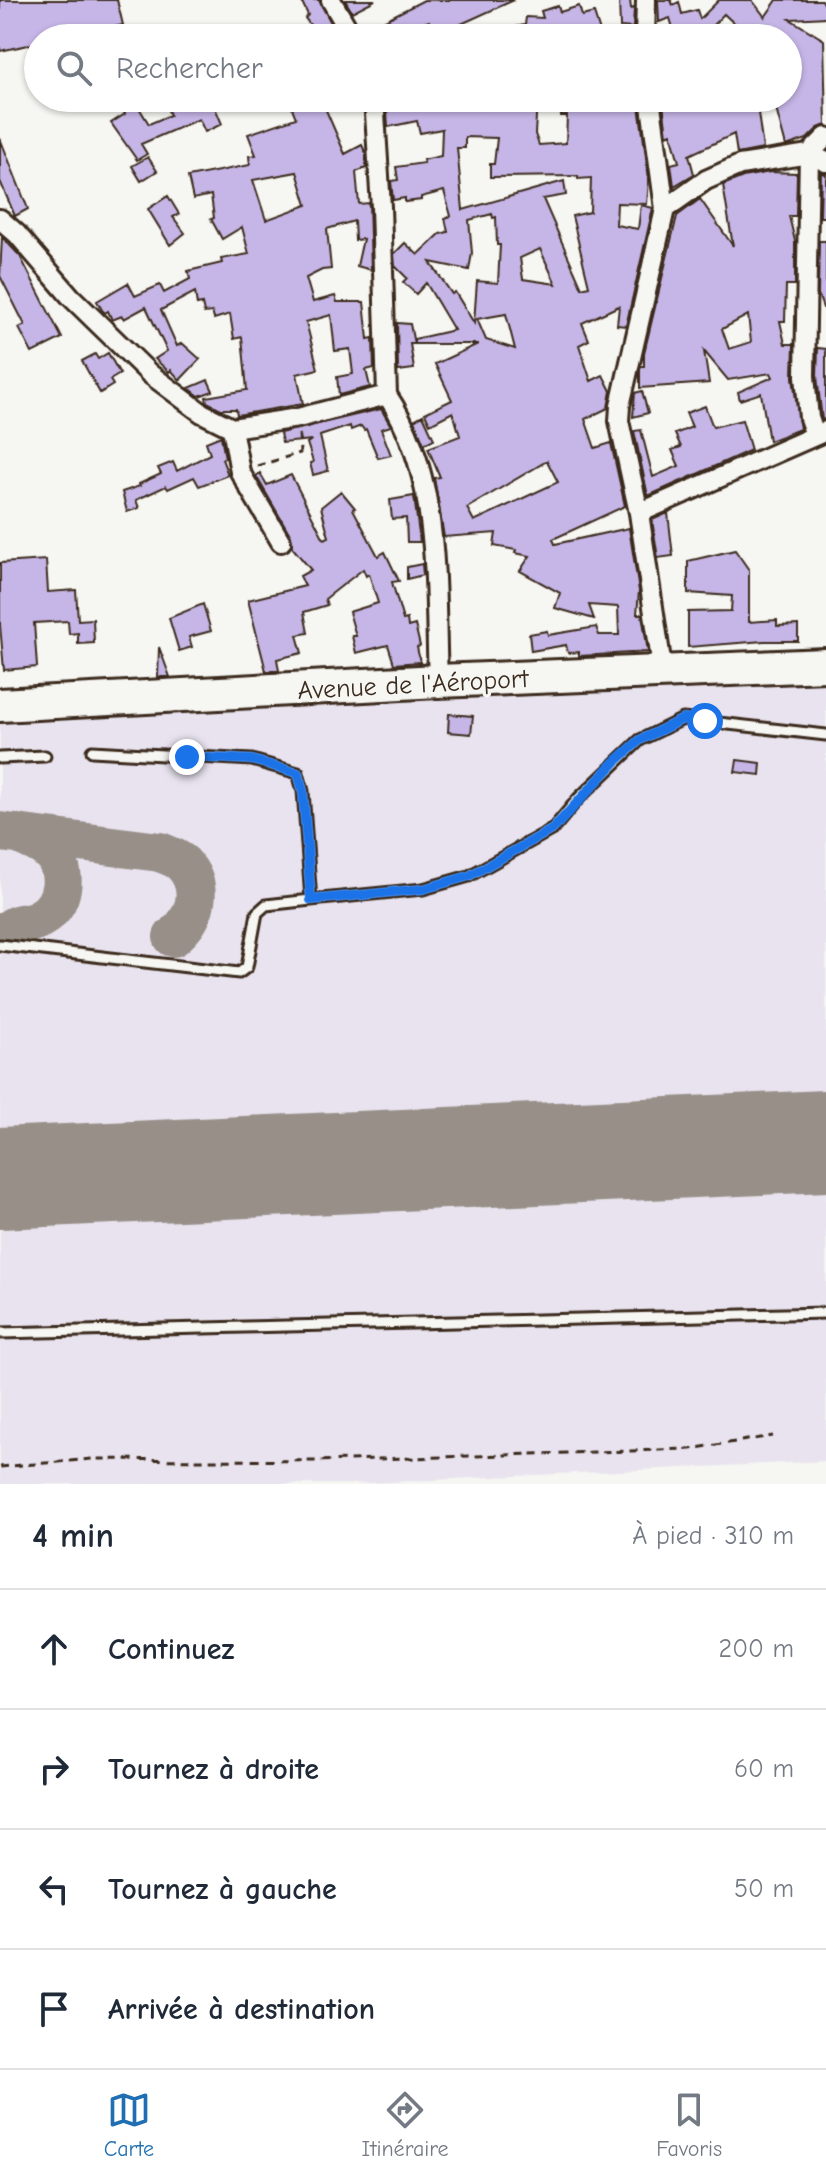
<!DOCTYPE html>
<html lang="fr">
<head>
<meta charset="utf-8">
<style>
	body { margin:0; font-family:"Comic Neue",sans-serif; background:#f6f6f7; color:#1f2937 }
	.stop { position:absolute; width:24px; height:24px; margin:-18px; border:6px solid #1a73e8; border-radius:50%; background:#fff }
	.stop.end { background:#1a73e8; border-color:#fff; box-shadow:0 2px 8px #0008 }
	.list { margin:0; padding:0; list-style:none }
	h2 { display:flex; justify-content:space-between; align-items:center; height:104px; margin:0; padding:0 32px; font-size:34px }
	h2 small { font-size:26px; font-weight:400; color:#747a83 }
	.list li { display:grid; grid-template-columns:52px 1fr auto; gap:24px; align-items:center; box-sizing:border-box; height:120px; padding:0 32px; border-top:2px solid #e0e1e3 }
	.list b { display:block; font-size:30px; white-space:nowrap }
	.list em { font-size:26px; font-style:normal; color:#747a83 }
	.icon { flex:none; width:44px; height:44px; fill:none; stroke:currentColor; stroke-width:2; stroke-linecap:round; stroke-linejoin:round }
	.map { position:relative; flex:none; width:826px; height:1484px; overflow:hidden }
	.search { position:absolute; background:#fff; box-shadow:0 2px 6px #0004; left:24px; right:24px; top:24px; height:88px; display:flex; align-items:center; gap:20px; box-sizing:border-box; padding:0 28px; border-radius:44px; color:#747a83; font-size:30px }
	.sheet { height:584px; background:#fff }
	nav { display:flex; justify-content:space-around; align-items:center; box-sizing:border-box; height:112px; border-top:2px solid #e0e1e3; background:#fff; font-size:22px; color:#747a83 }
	nav a { display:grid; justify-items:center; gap:4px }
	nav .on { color:#1f6fb2 }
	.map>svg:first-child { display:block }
	.built { fill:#e8e3ef }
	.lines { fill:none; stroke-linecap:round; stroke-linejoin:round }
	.taxiway { stroke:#989088; stroke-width:40 }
	.runway { stroke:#989088; stroke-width:102 }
	.building { fill:#c6b6e7; stroke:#3b2a1e; stroke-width:2; fill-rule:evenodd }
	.lane-casing { stroke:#3b2a1e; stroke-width:15 }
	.street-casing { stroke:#3b2a1e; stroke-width:24 }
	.highway-casing { stroke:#3b2a1e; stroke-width:38 }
	.path { stroke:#3b2a1e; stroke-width:3; stroke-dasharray:8 6; stroke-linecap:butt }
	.lane { stroke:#f6f6f2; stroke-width:9 }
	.street { stroke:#f6f6f2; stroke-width:18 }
	.highway { stroke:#f6f6f2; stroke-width:32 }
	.route { stroke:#1a73e8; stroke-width:10 }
	.labels { text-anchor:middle; stroke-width:7; stroke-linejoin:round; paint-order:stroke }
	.street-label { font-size:26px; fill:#3b2a1e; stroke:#f6f6f2 }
</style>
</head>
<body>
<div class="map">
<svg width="826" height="1484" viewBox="0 0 826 1484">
	<rect width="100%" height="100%" fill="#f6f6f2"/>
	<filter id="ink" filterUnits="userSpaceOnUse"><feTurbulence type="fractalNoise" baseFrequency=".0125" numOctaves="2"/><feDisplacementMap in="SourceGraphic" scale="16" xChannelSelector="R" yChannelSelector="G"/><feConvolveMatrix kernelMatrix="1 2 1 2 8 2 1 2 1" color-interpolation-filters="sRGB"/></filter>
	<g filter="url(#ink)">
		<path class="built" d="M826,677V1461L350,1484H0V715Z"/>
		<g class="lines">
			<path class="taxiway" d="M0,832L160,852C167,855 177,858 183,864C205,888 196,919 173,937
				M10,929C18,921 29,925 39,919C65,906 70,867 47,849C40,843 28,839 19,834
				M0,1167L47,1176"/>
			<path class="runway" d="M0,1178L826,1141"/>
		</g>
		<path class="building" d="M0,0H117L123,25L62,38H38V43L0,51Z
			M301,0H319L339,38H320L305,18L308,15Z
			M345,0H375L352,12Z
			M424,0H514L435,36L429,21L405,30L407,34L399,38H365L364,34L384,24L383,21Z
			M619,0H630L631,9L634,8L633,28L620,27Z
			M658,0H671L673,5L679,2L682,14L697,10L700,19L719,0H752L765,17L777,0H822L826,7V17L790,19L824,40L826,125L818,128L807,139L786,146L773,98H788V38H737L742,31L724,14L710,28L711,38H676L670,18L659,22Z
			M558,6L560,12L579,6L582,16L594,13L602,38H490L489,32L525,25L526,17L543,18L541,11Z
			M115,98H133L149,124L170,115L163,98H211L222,124L205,132L199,119L141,144L147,154L137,160L111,123L125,114Z
			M288,98H319L321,104L323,103L345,154L362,145L366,154V168L356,172L359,204L369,203L371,270L357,266L363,239L355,240L354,221L327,229L331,269L322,270L306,278L313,302L335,296L337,302H364L368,339L373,338L374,368L366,370L370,387L339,395L337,377L353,374L350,349L335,351L331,315L306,322L318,369L297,374L303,404L237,415L236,409H221L207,402L206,397L247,390L242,337L234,339L230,314L214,319L212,312L204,313L202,304L197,305L195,292L161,310L177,346L182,343L200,359L180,380L171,370L169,372L155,359L167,351L146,307L124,319L122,316L112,320L108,311L105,313L102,310L97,301L128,283L135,296L160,285L164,293L190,279L188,271L222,263L221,259L249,254L242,227L222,239L211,219L214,218L211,195L193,199L188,177L250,165L249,156L256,155L248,134L296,118ZM297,172L307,205L266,220L253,180Z
			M386,98H484L483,109L518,104L517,98H537L535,134L539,145L566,143L567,116H561V104L576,105V98H592L591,103L632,105L630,98H638L649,179L647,204L617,203L616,225L638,229L641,205L653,208L626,326L617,325L619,306L582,323L589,340L579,345L591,381L603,375L611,391L608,408L585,419L595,448L611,443L625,506L553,539L555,544L629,528L639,591L637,614H642L648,652L579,656V652L568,653L566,645L531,651L529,634L547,631L548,635L596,627L599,635H619L618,607L589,605L594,619L555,608L560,593L520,571L530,556L515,553L516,550L494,546L496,533L444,537L434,478L440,477L428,448L460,436L453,412L430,424L425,413L452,400L435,364L478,344H414V339L454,330L426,283L416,294L403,282L407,278L395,266L394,254L405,243L418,255L440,234L448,232L445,218L451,216L444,191L421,197V200L405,202V198L393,200L391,181L398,180L396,167L424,163L423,160L441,156L442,129L420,133L417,121L388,127ZM465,137L497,138L494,164H490V177L578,176V179L591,178L590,212L572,216L589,286L582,288L543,199L566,195L564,181L463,210L457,148H465ZM492,214L493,218L496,217L497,245H500L498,283L477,281L474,323L455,292L452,294L430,262L469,270L472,253L469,220ZM540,249L556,284L523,279L520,258ZM506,314L515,349L486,340L477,319ZM547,461L558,482L474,521L467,508Z
			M682,98H688L690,103L695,101L697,105L713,99L715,104L730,99L732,106L756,98L763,149L737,154L734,134L689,155L694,174L674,186L671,164L679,162L671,133L667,135L663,103Z
			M0,138L28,209L15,216L0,181Z
			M148,157L157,171L141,181L132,166Z
			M770,172L797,173L796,216H789L795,241V285H786L785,321H780L785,344H794L793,377L800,429L769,441L761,393L740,400L738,392L773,377L771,373L728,380L704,351L709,383L640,388V370L641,366H644V353L677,216L700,199L733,246L723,185L743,177ZM748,315L751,342L729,349L722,329Z
			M821,173L826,174V217H820Z
			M168,196L179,214L173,217L185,233L170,245L148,209Z
			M2,237L20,256L62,338L32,353L19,328L25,325L0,276Z
			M819,241H826V308H823L818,294Z
			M397,323L410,324L414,344H410L414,369L398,371Z
			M818,348L826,349V419L822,420L817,376Z
			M108,353L120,374L110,380L113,385L100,393L82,361L95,354L98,359Z
			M208,380L213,391L199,396L189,388Z
			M642,391L648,413L633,417L635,393Z
			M705,406L713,427L742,420L751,450L648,496L634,431L641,430L653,477L679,466L672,450L681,447L675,434L692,427L686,413Z
			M381,409L391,426L381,429L391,455L378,458L366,429L364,430L361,426L351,430L350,426L320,436L328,471L313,475L310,463L313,462L307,443L312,440L282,443L280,433Z
			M423,415L434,439L424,444L414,420Z
			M221,436L225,458L222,459L228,475L199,486L194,477L168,489L166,486L136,500L139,508L127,512L122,492L140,486L139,484L161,474L158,468L173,462L177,471L210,454L206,442Z
			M260,473L267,485L291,475L324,539L329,537L321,507L341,491L355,508L353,509L378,556L385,552L399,581L392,582L403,620L407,619L408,627L415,625L420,646L417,647L420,662L394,664L388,645L356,653L352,636H356L349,612L378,603L369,574L366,576L363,569L325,599L327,605L304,612L308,633L297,635L302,653L277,659L279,671H266L248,600L305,586L300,576L311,570L292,547L291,536L256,476Z
			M414,496L420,542H407L406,518L392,519L390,500Z
			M668,513L673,556L658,558L652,520Z
			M735,550L749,570V622L777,620V626L798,625V641H764L688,647V612L731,611L732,596L688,593V561Z
			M46,560L48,592L76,590L78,620L93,619L94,643L78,644V633L69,634L68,621L34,623L37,667L4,670L0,625V563Z
			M422,564L423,575L407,579V567Z
			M203,604L211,631L189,637L192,647L179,651L169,618Z
			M159,647L170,677H158Z
			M449,714L473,716L471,734L448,732Z
			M737,760L761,763L760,775L735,772Z"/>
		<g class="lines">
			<defs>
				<path id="lane" d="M92,751L252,760L298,773L303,791L311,900L423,889L469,876L553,829L578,799L640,740L683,719L826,735
					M0,758L45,756
					M0,945L239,973L247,967L257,913L266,905L311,900
					M0,1333L826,1313"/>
				<path id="street" d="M331,0L353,38
					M645,38L646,0
					M374,98L381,207L387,395C442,477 434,587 438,681
					M650,98L665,209L620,406L619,421L639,513L663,674
					M665,209L706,180L740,165L809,154L826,162
					M0,219L17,234L71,297L150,374L202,413L232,428L298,418L387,395
					M232,428L240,472L281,542
					M815,435L809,418L805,376L809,154L826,137
					M639,513L826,431"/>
				<path id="highway" d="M0,705L438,681L826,665"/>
			</defs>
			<use href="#lane" class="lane-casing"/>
			<use href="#street" class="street-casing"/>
			<use href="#highway" class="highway-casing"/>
			<path class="path" d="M257,466L300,453L299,433
				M0,1467L92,1459L317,1461L690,1449L773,1436"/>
			<use href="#lane" class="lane"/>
			<use href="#street" class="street"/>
			<use href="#highway" class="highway"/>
		</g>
	</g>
	<g class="lines" filter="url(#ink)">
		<path class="route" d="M187,757L252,760L298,773L303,791L311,900L423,889L469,876L553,829L615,762L640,740L683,719L705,721"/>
	</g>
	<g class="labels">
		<g class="street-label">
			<text transform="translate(413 684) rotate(-3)" y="9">Avenue de l'Aéroport</text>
		</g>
	</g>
</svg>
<div class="stop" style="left:705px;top:721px"></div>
<div class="stop end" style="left:187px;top:757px"></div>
<div class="search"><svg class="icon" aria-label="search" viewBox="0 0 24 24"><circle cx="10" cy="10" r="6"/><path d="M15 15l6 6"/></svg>Rechercher</div>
</div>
<section class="sheet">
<h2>4 min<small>À pied · 310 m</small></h2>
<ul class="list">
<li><svg class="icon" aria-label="ahead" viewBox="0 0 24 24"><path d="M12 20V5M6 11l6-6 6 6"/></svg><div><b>Continuez</b></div><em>200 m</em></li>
<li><svg class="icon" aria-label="right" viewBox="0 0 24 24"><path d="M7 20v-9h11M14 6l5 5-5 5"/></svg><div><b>Tournez à droite</b></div><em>60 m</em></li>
<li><svg class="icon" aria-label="left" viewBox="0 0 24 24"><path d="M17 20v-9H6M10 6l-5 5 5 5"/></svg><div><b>Tournez à gauche</b></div><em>50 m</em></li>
<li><svg class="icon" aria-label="arrive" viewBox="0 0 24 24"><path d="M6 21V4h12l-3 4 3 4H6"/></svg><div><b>Arrivée à destination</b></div></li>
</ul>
</section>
<nav>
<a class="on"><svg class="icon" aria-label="map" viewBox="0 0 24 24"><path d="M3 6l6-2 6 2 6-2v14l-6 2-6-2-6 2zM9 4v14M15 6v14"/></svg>Carte</a>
<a><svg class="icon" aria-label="directions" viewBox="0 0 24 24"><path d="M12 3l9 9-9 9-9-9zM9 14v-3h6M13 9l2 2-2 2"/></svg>Itinéraire</a>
<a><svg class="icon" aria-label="saved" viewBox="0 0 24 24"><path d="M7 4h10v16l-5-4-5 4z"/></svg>Favoris</a>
</nav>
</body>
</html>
